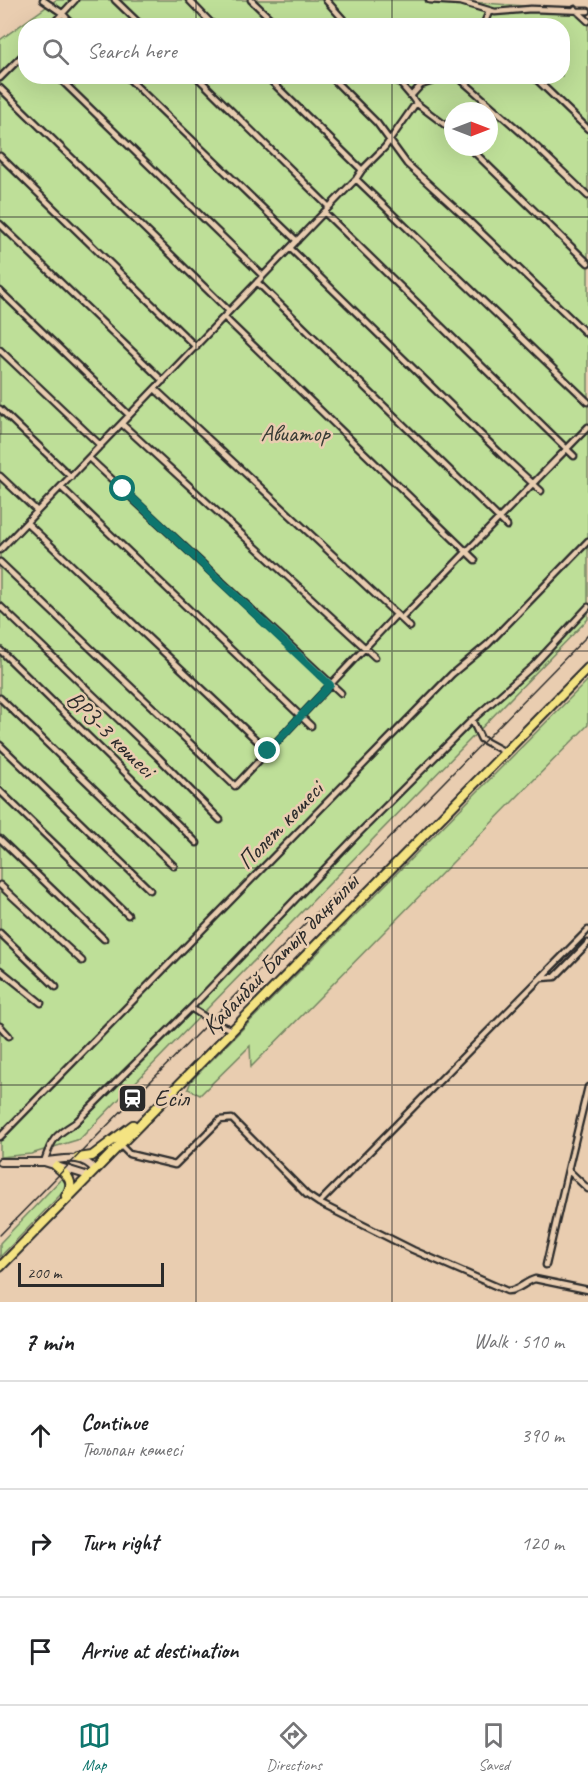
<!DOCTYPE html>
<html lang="en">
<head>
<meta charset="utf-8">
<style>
	body { margin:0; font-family:Caveat,sans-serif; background:#f6f6f6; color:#202124 }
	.compass { position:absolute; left:444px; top:102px; width:54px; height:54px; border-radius:50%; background:#fff; box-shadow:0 6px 24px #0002; rotate:90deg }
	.scale { position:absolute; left:18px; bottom:15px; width:146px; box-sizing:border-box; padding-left:6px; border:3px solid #2b2b2b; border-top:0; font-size:16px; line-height:21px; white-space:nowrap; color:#2b2b2b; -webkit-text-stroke:4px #e9cdb0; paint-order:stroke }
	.stop { position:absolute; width:18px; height:18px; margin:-14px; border:4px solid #0f766e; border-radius:50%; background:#fff }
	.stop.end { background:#0f766e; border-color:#fff; box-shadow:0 2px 6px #0008 }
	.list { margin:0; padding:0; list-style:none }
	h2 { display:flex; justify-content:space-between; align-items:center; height:78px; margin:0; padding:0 24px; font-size:26px }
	h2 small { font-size:20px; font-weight:400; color:#757577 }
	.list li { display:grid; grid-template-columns:39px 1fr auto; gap:18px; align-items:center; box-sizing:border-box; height:108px; padding:0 24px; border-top:2px solid #e0e0e0 }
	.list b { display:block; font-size:22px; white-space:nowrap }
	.list p { margin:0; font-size:20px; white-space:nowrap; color:#757577 }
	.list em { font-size:20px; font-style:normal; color:#757577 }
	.icon { flex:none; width:33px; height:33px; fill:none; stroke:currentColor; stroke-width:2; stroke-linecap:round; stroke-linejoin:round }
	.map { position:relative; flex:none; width:588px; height:1302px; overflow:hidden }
	.search { position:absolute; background:#fff; box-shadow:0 6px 24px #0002; left:18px; right:18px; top:18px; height:66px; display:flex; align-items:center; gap:15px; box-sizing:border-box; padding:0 21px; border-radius:24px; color:#757577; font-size:22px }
	.sheet { height:402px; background:#fff }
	nav { display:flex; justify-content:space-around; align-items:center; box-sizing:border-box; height:84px; border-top:2px solid #e0e0e0; background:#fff; font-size:16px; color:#757577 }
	nav a { display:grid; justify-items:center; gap:3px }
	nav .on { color:#0f766e }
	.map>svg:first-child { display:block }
	.green { fill:#bedf98; stroke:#748562; stroke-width:1.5; fill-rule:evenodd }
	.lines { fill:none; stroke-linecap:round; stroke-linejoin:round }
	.minor-casing { stroke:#2b2b2b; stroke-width:9 }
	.tertiary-casing { stroke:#2b2b2b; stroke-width:10 }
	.primary-casing { stroke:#2b2b2b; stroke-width:12 }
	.minor { stroke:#e9cdb0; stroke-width:4.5 }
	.tertiary { stroke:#e9cdb0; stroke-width:6 }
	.primary { stroke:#f4e382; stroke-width:8 }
	.tram { stroke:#2b2b2b; stroke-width:1.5 }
	.route { stroke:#0f766e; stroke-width:8 }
	.grid { fill:none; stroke:#2b2b2b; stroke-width:1.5; stroke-opacity:0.55 }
	.labels { text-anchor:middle; stroke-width:5; stroke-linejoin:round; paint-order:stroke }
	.park-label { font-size:24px; fill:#3a3d36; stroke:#e9cdb0 }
	.street-label { font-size:24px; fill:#2b2b2b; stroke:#e9cdb0 }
	.poi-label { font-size:24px; fill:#2b2b2b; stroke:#e9cdb0; text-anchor:start }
</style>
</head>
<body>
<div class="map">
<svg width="588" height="1302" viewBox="0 0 588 1302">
	<rect width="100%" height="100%" fill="#e9cdb0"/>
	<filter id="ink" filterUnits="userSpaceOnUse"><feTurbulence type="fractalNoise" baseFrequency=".0167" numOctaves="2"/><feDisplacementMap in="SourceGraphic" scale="12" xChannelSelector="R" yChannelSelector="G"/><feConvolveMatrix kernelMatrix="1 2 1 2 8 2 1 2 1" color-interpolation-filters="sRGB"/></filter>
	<g filter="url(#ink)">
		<path class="green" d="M56,0H444L588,11V619L80,1139L31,1154L0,1157V40ZM26,26H562V76H26ZM453,111H489V147H453Z
			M588,680V725L251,1067L250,1046L200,1095L188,1089L191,1081Z
			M64,1176L67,1181L65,1190L0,1257V1243Z"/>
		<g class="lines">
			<defs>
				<path id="minor" d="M43,0L62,13L74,26
					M115,0L142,26
					M189,0L214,26
					M251,0L278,26
					M326,0L349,26
					M429,0L461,2L495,12L531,9L588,11
					M575,9L588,21
					M51,26L75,0
					M483,26L489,12
					M57,76L263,276
					M126,76L297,241
					M196,76L328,206
					M266,76L362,170
					M330,76L377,123L407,164L467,219L588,335
					M394,76L411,96
					M436,76L433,81L421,85L411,96L416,103L453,131
					M457,76L524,135L588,196
					M533,76L588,129
					M0,78L26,52
					M0,88L229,311
					M469,147L588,263
					M0,156L196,347
					M356,179L588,402
					M324,212L574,456
					M0,224L163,381
					M290,248L505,458L541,491
					M257,282L507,526
					M0,291L129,415
					M224,317L475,560
					M0,350L101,446
					M155,389L410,627
					M0,409L71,477
					M122,424L375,657
					M89,458L341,693
					M0,476L37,511
					M61,487L311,726
					M27,523L268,751
					M0,550L356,179L362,170L385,147L416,103
					M0,562L235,786L396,615
					M0,606L158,757L220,820
					M401,619L588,427
					M0,650L197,843
					M0,698L174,866
					M472,720L481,739L505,752
					M0,745L150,890
					M0,791L128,915
					M0,839L104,939
					M0,885L82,961
					M0,933L56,987
					M0,970L41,1003
					M541,978L555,977L588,943
					M191,1008L214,1023L233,1030
					M0,1026L9,1036
					M588,1087L568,1170L588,1189
					M0,1137L452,674L488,644L588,541
					M120,1145L129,1154L175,1165L220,1120L232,1119L307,1195L319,1203L588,930
					M44,1162C52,1139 54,1136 75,1123L191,1008L359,833L472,720L533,666L588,607
					M319,1203L413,1250L507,1291C519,1291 524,1282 535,1279L588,1290
					M546,1265L568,1170"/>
				<path id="tertiary" d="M48,1161C66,1159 82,1154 95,1170
					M0,1162H44L89,1176"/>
				<path id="primary" d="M78,1158L92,1156L133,1125
					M56,1166C67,1175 76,1182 66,1196
					M0,1267L588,668"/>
			</defs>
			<use href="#minor" class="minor-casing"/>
			<use href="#tertiary" class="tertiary-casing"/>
			<use href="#primary" class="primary-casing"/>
			<use href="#minor" class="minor"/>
			<use href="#tertiary" class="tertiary"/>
			<use href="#primary" class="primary"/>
			<path class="tram" d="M0,1235L588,635"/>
		</g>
	</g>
	<g class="lines" filter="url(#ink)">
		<path class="route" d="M123,489L330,685L268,751"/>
	</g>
	<path class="grid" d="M196,0V26M392,0V26M196,76V1302M392,76V1302M0,217H588M0,434H588M0,651H588M0,868H588M0,1085H588"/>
	<defs>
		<symbol id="station-square" viewBox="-11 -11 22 22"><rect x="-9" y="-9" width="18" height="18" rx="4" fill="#2b2b2b" stroke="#e9cdb0"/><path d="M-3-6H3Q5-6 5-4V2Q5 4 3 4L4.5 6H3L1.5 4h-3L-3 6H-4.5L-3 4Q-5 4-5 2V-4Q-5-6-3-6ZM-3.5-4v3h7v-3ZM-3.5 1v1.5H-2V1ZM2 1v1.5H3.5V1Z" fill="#fff"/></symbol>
	</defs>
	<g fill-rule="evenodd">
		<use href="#station-square" x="116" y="1082" width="33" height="33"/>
	</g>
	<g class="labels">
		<g class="park-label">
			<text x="295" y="441">Авиатор</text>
		</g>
		<g class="street-label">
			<text transform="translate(111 734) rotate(44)" y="8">ВРЗ-3 көшесі</text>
			<text transform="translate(280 825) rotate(-46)" y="8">Полет көшесі</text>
			<text transform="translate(280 954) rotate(-46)" y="8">Қабанбай Батыр даңғылы</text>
		</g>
		<g class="poi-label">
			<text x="154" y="1106">Есіл</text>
		</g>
	</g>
</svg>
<svg class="compass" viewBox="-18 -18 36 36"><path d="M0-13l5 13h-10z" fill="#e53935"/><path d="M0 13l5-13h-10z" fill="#757577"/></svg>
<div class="scale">200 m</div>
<div class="stop" style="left:123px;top:489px"></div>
<div class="stop end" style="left:268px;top:751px"></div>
<div class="search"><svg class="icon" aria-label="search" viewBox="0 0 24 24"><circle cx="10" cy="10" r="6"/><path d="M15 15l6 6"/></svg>Search here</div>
</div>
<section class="sheet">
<h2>7 min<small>Walk · 510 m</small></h2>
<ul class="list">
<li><svg class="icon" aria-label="ahead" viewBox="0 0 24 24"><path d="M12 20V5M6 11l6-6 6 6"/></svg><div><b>Continue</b><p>Тюльпан көшесі</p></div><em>390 m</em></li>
<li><svg class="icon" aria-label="right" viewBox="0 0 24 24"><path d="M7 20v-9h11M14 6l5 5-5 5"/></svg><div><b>Turn right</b></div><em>120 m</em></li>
<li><svg class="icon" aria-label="arrive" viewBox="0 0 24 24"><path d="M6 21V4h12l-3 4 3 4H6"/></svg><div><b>Arrive at destination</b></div></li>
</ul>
</section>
<nav>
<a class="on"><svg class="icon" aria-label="map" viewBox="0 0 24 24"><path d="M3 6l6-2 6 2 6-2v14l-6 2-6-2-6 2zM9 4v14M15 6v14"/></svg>Map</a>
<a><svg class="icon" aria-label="directions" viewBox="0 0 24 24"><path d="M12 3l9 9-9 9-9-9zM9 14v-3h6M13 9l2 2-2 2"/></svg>Directions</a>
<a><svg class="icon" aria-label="saved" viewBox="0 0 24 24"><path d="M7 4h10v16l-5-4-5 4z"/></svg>Saved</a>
</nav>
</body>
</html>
